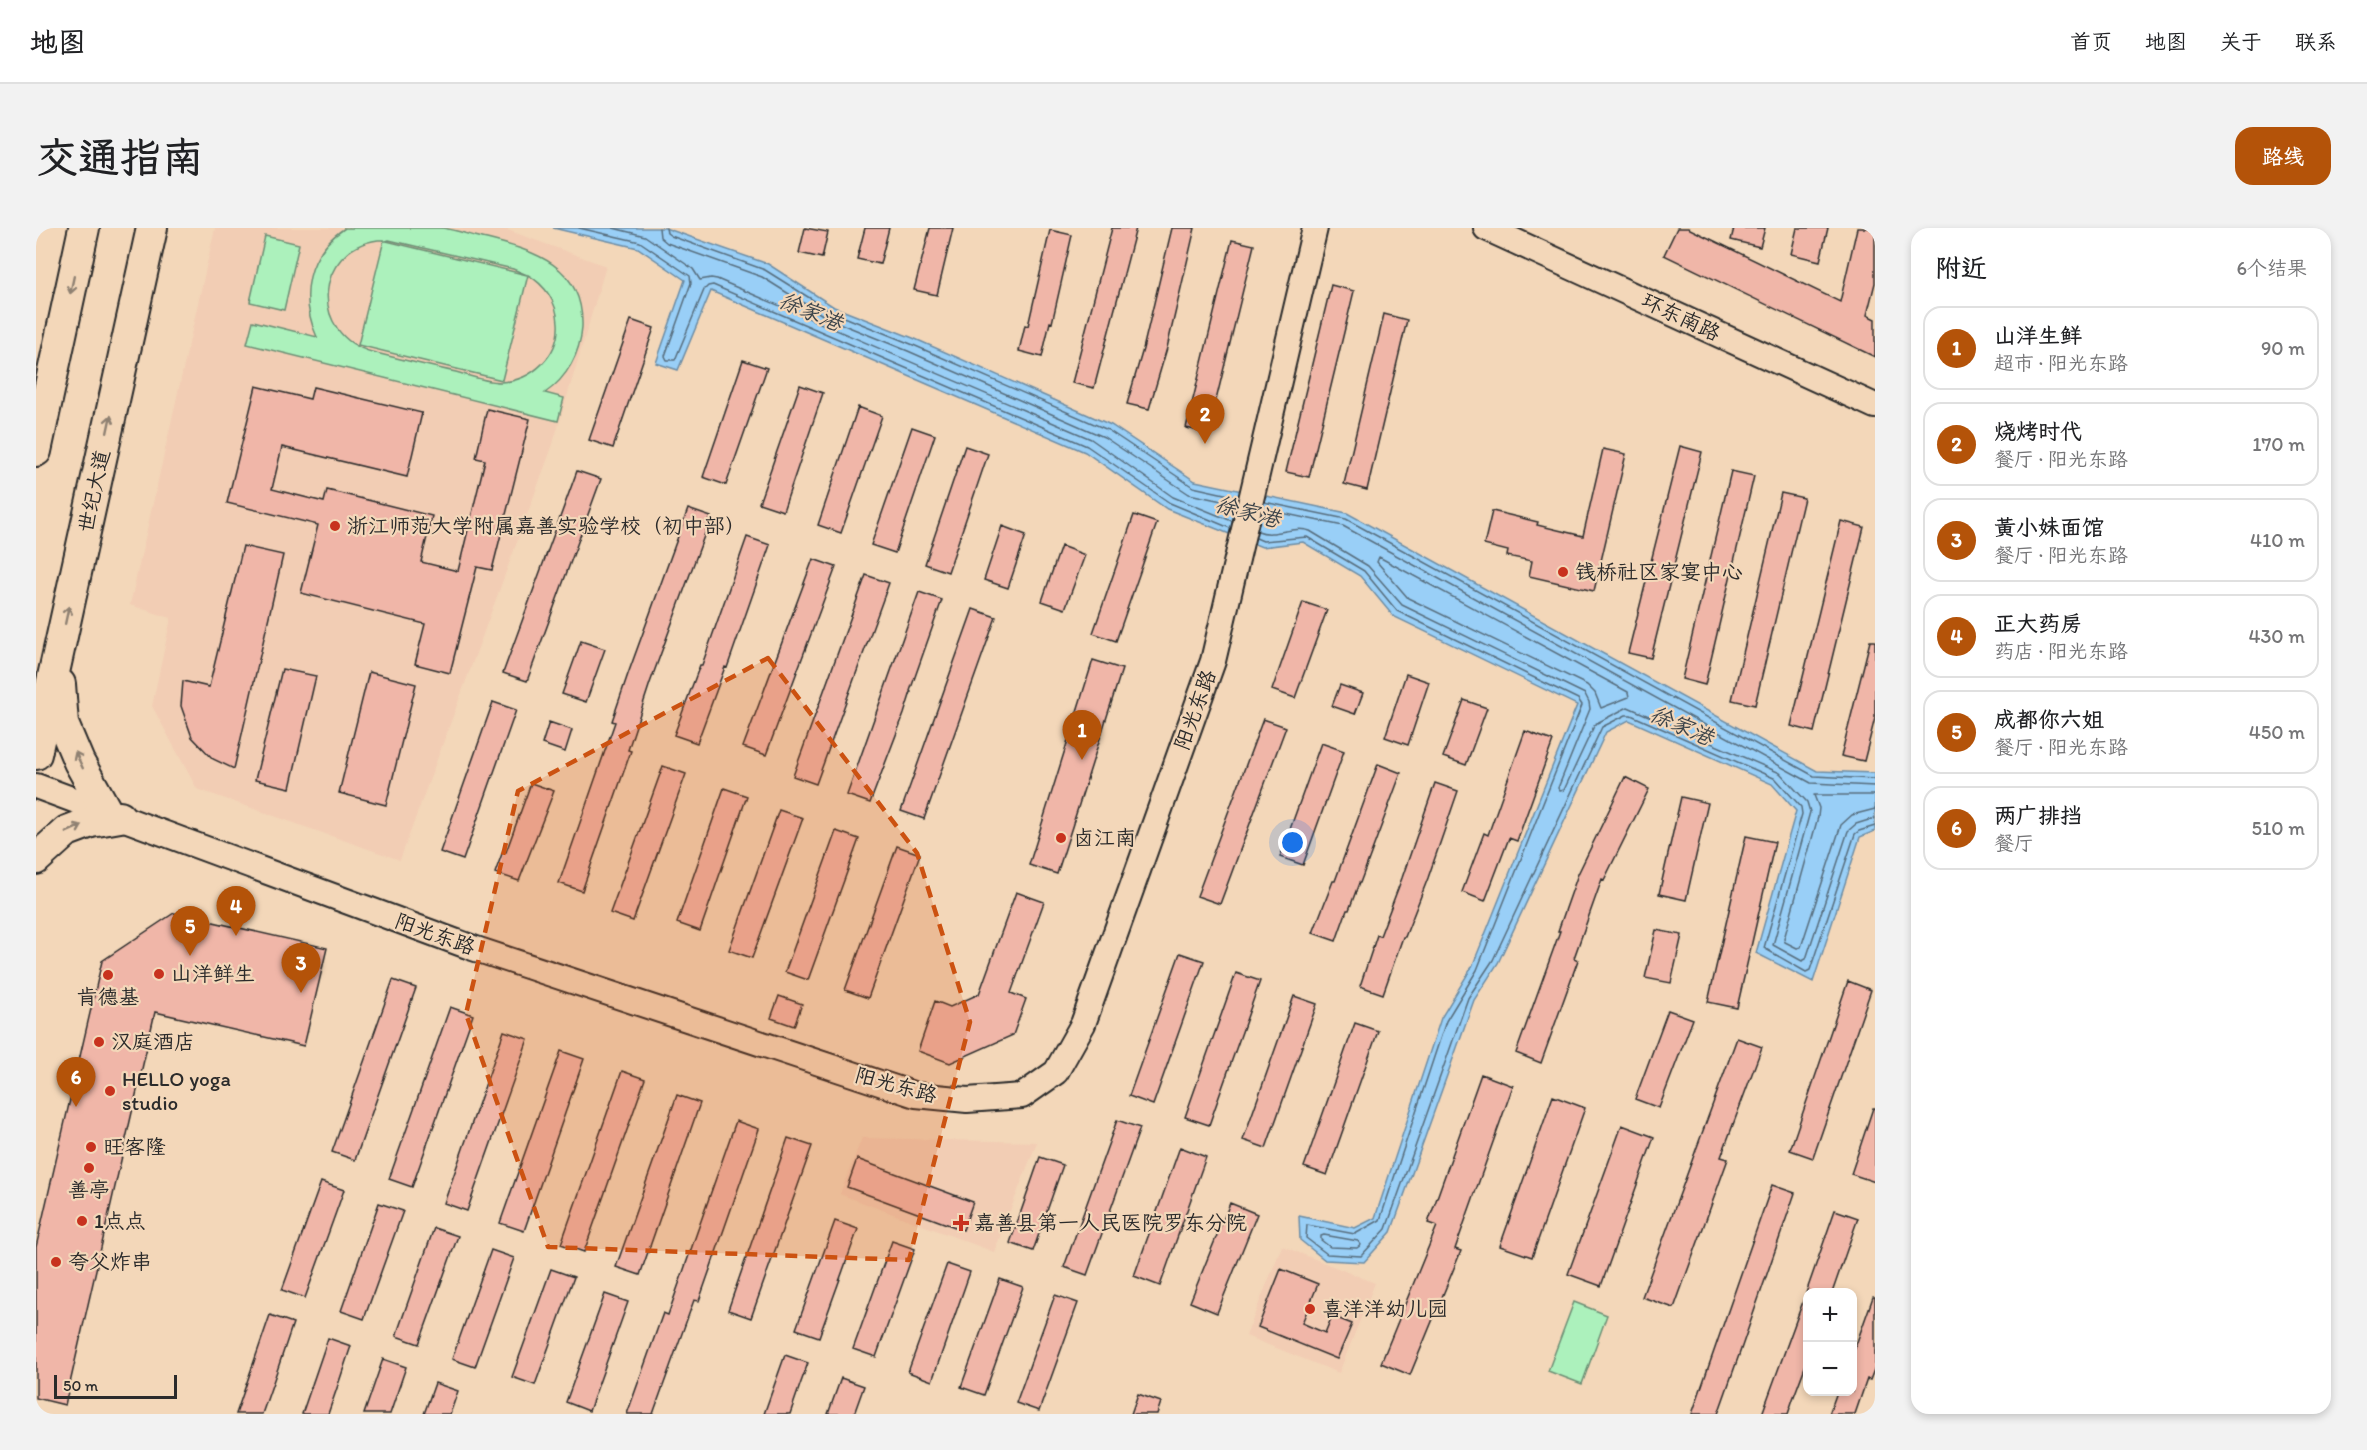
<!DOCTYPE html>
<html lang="zh">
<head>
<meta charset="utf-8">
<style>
	body { margin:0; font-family:Itim,"LXGW WenKai TC",sans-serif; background:#f2f2f2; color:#202124 }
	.controls { position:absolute; right:18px; bottom:18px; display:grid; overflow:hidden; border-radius:12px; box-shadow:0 3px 9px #0003 }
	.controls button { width:54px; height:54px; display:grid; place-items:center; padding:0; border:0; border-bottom:2px solid #e0e0e0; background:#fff; color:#202124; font:30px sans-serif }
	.scale { position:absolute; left:18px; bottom:15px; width:123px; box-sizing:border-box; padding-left:6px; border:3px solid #2b2b2b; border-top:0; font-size:16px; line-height:21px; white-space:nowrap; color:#2b2b2b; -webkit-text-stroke:4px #f3d7b9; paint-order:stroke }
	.you { position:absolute; left:1257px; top:615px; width:21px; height:21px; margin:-15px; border:4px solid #fff; border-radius:50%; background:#1a73e8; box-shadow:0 0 0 9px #1a73e833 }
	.badge { display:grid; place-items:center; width:39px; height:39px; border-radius:50%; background:#b45309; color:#fff; font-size:20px; font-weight:700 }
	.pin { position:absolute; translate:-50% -50px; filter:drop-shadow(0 2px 3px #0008) }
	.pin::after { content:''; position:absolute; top:32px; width:21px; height:18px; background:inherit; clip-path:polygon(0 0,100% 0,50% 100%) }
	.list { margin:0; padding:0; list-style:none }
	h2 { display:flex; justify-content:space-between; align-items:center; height:78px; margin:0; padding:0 24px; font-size:26px }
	h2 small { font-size:20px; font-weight:400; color:#757577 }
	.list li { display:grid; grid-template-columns:39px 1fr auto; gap:18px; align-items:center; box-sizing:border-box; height:84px; margin:0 12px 12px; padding:0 12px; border:2px solid #e0e0e0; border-radius:18px }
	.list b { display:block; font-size:22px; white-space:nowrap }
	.list p { margin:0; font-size:20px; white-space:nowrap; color:#757577 }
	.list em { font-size:20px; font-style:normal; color:#757577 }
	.map { position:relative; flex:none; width:1839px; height:1186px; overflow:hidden; border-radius:18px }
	header { display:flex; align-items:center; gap:36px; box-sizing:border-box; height:84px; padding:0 30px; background:#fff; border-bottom:2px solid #e0e0e0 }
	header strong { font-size:28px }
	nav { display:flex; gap:33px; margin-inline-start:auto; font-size:21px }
	.intro { display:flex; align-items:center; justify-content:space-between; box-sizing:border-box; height:144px; padding:0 36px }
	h1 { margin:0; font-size:42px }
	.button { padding:15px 27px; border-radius:18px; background:#b45309; color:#fff; font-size:21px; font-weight:700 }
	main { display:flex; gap:36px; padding:0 36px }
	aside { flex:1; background:#fff; border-radius:18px; box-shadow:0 3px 9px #0003 }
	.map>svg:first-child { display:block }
	.built { fill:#f2cdb4 }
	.green { fill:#acf1bc; stroke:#6c8e74; stroke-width:1.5; fill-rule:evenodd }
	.water { fill:#99cff7; stroke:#6d8da5; stroke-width:1.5 }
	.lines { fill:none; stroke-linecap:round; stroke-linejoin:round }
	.shore { stroke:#576d7d; stroke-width:1.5 }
	.building { fill:#f0b6a8; stroke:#2b2b2b; stroke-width:1.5 }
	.minor-casing { stroke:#2b2b2b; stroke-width:28 }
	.major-casing { stroke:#2b2b2b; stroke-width:34 }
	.minor { stroke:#f3d7b9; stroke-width:24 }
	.major { stroke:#f3d7b9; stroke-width:30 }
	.oneway { stroke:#8f8172 }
	.marked { fill:#cc5211; fill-opacity:0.2; stroke:#cc5211; stroke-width:4.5; stroke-dasharray:12 8; stroke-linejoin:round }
	.poi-dot { fill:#c8321e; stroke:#f3d7b9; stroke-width:2 }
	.labels { text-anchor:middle; stroke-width:4.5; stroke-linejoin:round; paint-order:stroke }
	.street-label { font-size:21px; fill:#2b2b2b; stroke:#f3d7b9 }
	.poi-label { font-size:21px; fill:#2b2b2b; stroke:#f3d7b9; text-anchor:start }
	.water-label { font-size:22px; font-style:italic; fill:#3c444a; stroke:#f3d7b9 }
</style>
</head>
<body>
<header>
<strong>地图</strong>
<nav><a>首页</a><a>地图</a><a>关于</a><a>联系</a></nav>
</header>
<div class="intro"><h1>交通指南</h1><a class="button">路线</a></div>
<main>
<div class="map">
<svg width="1839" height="1186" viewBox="0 0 1839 1186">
	<rect width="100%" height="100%" fill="#f3d7b9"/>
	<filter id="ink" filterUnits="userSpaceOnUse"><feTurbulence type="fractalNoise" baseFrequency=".0167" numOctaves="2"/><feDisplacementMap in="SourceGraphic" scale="12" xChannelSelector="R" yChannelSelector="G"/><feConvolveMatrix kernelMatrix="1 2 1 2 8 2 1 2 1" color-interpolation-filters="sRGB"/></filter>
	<g filter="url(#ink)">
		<path class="built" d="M179,0H466L570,38L516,219L364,632L161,561L116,478L135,390L94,377Z
			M826,910L1001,914L958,1024L804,966Z
			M1246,1018L1339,1055L1303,1145L1210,1108Z"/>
		<path class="green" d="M309,0C339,0 378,0 406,0C421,2 436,8 451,11C499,23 548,38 546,99C544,126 531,150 509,165L528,170L522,193L211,116L217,93L281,109C263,69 271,25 309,0ZM342,12H348L322,117L466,152L492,47C509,57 521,74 522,95C524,127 496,153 465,154C450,154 434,148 420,144C392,138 364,131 336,124C273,107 278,21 342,12ZM353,12L477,41L491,47L350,13Z
			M229,8L263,16L248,82L214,74Z
			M1538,1074L1571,1087L1546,1156L1512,1143Z"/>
		<path class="water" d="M517,0H629L732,36L798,79L877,110L1075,197L1159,253L1311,285L1781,543L1839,545V603L1824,609L1777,754L1720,725L1760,583L1736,556L1593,492L1570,504L1462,735L1438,772L1355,1004L1328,1034L1289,1032L1264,1012L1263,988L1319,1000L1339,990L1405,790L1436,739L1541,477L1357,388L1324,348L1267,314L1226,319L1131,281L1049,224L675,63L642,142L620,135L649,52L602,20Z"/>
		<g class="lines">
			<path class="shore" d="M543,0L604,14L654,48L655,55L629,128L631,132H639L668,62L672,58L677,57L1051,218L1134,275L1194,300
				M577,0L609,8L657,41L664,52L675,50L681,51L1055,211L1137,269L1196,293
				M623,0L624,9L631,15L726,49L793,91L872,123L1068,209L1153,266L1200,276
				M630,0L631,5L635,8L729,42L796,84L875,116L1072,202L1157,259L1202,269
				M1228,274L1310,291L1778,548L1839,551
				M1227,281L1307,298L1775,555L1839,558
				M1222,303C1238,310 1257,297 1274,303L1332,338L1366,377L1549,466L1553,474L1554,481L1522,560L1524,563L1528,562L1559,496L1592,479L1744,545L1771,574L1774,584L1737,717L1766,733L1770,731L1812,603L1820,596L1839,590
				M1220,310L1227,313L1271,309L1328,343L1361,383L1542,471L1546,477L1441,742L1410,793L1344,992L1319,1006L1271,997L1270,1010L1291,1026L1325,1028L1350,1001L1432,770L1457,732L1566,499L1590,487H1595L1740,551L1765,579L1766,586L1728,720L1770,744L1774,742L1819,606L1823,603L1839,598
				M1343,329L1592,464L1593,469L1565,480L1559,465L1551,457L1372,370L1341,334Z
				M1839,567H1778L1783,580L1782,589L1748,711L1749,714L1761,720L1765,719L1805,597L1816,587L1839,581
				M1288,1007L1322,1013L1325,1017L1321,1020L1294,1019L1285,1012V1008Z"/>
		</g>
		<path class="building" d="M769,0L792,4L786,30L763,25Z
			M829,0H853L844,36L821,31Z
			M894,0H917L901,67L878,62Z
			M1076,0H1100L1058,160L1036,155Z
			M1136,0H1159L1131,120L1113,181L1091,176L1107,121Z
			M1641,0H1652L1804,74L1821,0H1839V55L1831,87L1839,91V129L1628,27Z
			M1698,0H1729L1724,19L1695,12Z
			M1761,0H1792L1784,33L1755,26Z
			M1014,2L1036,7L1016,95L1014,94L1006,129L983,123L989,97L992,98Z
			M1196,12L1218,17L1172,205L1150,200Z
			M1295,57L1318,63L1273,249L1250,244Z
			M1348,86L1371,92L1331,262L1308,256Z
			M595,92L618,100L577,220L553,212Z
			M707,132L731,140L690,257L667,249Z
			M764,157L787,165L747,283L723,275Z
			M220,158L274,171L277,159L386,185L371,249L246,219L236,261L288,274L291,262L396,288L385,334L422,343L449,232L440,230L451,181L494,191L456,342L441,339L414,445L379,436L389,396L265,365L282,297L191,275Z
			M822,179L846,188L805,305L782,297Z
			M876,199L899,207L859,325L835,317Z
			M929,218L952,226L912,344L889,336Z
			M1644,218L1666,224L1615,430L1592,425Z
			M1567,221L1590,226L1558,363L1493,348L1496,333L1471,328L1472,323L1448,317L1456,283L1502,294L1501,297L1547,308Z
			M541,243L565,251L491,453L467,445Z
			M1695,243L1718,248L1669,457L1646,451Z
			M1745,265L1768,270L1719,477L1696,472Z
			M652,281L675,289L614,455L592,522L595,523L546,663L523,655L579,494L576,493L592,446Z
			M1098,287L1121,295L1080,413L1057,405Z
			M1805,293L1828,299L1778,504L1755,498Z
			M966,298L990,307L972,360L948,352Z
			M711,309L734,317L691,440L689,439L661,515L638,507L664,437H666Z
			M207,318L247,327L198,541L177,531L156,509L145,478L147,453L173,459Z
			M1025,318L1049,327L1029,381L1006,373Z
			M777,331L800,339L730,527L707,519Z
			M830,347L853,355L780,556L757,548Z
			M883,364L906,372L874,463L875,464L868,486L834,575L811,567Z
			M1267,374L1291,382L1259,470L1236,462Z
			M937,381L960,389L888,591L865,583Z
			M545,413L569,421L550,474L526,466Z
			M1834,413H1839V490L1828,533L1805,528Z
			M1057,432L1086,441L1021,646L993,637Z
			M246,441L280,448L254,560L219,552Z
			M333,444L380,456L350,577L303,565Z
			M1370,446L1393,454L1372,517L1349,509Z
			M1304,457L1327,465L1319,486L1296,478Z
			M1428,472L1451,480L1430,537L1407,529Z
			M457,474L480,482L427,632L404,624Z
			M1227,491L1250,499L1184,676L1161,668Z
			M513,494L536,502L529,524L506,516Z
			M1489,503L1517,513L1481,613L1473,610L1449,673L1426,664L1448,605L1452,607Z
			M1285,515L1308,523L1267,637L1244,629Z
			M1342,536L1365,545L1324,655H1323L1313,682H1311L1300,713L1277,705L1297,653H1299Z
			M627,538L650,546L597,693L574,685Z
			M1589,549L1613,561L1568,652L1566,651L1538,730L1542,732L1505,835L1480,825L1524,703H1522L1542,646Z
			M495,555L518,563L483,653L459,645L467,623L470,624Z
			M1399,555L1422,563L1392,650L1369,709H1367L1347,766L1324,758L1341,707L1344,708L1366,650Z
			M688,560L711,568L664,703L641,695Z
			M1645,569L1672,575L1650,672L1623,666Z
			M743,582L767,590L716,730L693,722Z
			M800,603L823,611L772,752L749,744Z
			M1710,608L1739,614L1701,780L1672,774Z
			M861,618L884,626L832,770L809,762Z
			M980,664L1008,674L975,765L990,771L977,807L914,835L882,823L899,773L914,779L943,766Z
			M138,685L291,720L268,818L119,784L29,1177L0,1170V1019L66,733Z
			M1620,702L1646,707L1635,755L1609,750Z
			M1144,725L1168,733L1117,877L1093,868Z
			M1200,745L1224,753L1173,897L1149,889Z
			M357,752L380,760L319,932L296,924Z
			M1812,753L1835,762L1777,930L1754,922Z
			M743,768L766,776L758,798L735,790Z
			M1258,768L1281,776L1230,920L1207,912Z
			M414,779L437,787L376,959L353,951Z
			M1632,782L1657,791L1623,880L1599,871Z
			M1319,795L1342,803L1291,947L1268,939Z
			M468,803L492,811L431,983L408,975Z
			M1701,810L1726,819L1685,929L1692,931L1638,1080L1606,1069Z
			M525,823L548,831L488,1003L464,995Z
			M586,843L609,851L548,1024L525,1016Z
			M1445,846L1477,858L1419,1021L1425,1023L1374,1147L1345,1135L1401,998L1392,995Z
			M641,867L664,875L604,1047L580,1039Z
			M1517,868L1549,880L1496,1029L1464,1018Z
			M1837,880H1839V954L1815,946Z
			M1081,892L1104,900L1051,1047L1028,1039Z
			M700,893L723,901L663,1073L658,1072L617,1186H591L627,1085L632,1087Z
			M1586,897L1618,909L1565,1058L1532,1046Z
			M752,910L776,918L715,1090L692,1082Z
			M1144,919L1170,929L1124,1058L1098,1048Z
			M1004,929L1027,937L997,1023L974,1015Z
			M821,931L937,974L927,1002L811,959Z
			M285,954L308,962L269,1070L246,1062Z
			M1736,957L1759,965L1703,1127L1682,1186H1656Z
			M343,975L367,983L328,1091L305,1083Z
			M1194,975L1221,986L1181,1085L1154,1074Z
			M1799,982L1822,990L1796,1065H1770Z
			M799,993L822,1001L783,1109L760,1101Z
			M398,1000L422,1008L383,1116L360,1108Z
			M856,1013L879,1021L840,1129L817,1121Z
			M455,1022L478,1030L439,1139L416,1131Z
			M911,1036L934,1044L896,1153L872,1144Z
			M515,1041L538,1049L499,1157L476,1149Z
			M1245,1041L1282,1056L1266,1095L1289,1105L1296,1088L1316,1096L1301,1131L1222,1099Z
			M964,1051L987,1059L948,1167L925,1159Z
			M569,1066L592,1074L553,1183L530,1174Z
			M1019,1067L1042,1075L1003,1183L980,1175Z
			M1769,1068H1772V1131L1757,1171L1752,1186H1726Z
			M1837,1069H1839V1139L1834,1152L1831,1151L1819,1186H1793L1801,1164H1816V1128Z
			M234,1087L257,1095L242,1140L226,1186H200Z
			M292,1110L315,1118L300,1163L292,1186H266Z
			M749,1127L772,1135L764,1157L754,1186H728Z
			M347,1131L370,1139L354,1186H328Z
			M805,1150L828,1158L818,1186H792Z
			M399,1155L422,1163L414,1186H388Z
			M1102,1166L1125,1174L1121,1186H1095Z"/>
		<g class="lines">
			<defs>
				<path id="minor" d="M1450,0L1839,178
					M0,558L437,720L880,867L931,872L986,868L1020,844L1047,796L1177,433L1279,0"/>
				<path id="major" d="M0,223L48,0
					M24,456L27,496L43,534L71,584
					M0,526L116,0
					M0,631L31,603L55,594L84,589"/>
			</defs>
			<use href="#minor" class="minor-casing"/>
			<use href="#major" class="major-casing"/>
			<use href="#minor" class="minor"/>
			<use href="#major" class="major"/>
		</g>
		<defs><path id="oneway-shaft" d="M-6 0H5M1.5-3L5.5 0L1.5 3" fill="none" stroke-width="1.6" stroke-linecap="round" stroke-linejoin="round" transform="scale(1.5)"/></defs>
		<g class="oneway">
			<use href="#oneway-shaft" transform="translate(36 57) rotate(102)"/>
			<use href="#oneway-shaft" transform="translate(73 196) rotate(-78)"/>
			<use href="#oneway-shaft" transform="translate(31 387) rotate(-78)"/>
			<use href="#oneway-shaft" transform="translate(43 532) rotate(-115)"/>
			<use href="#oneway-shaft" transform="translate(38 601) rotate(-24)"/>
		</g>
	</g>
	<path class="marked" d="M732,430L881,625L934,794L873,1032L512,1019L430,786L482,563Z"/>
	<g class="poi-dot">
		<circle cx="299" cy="298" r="6"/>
		<circle cx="1527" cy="344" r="6"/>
		<circle cx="1025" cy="610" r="6"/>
		<circle cx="123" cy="746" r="6"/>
		<circle cx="72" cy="747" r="6"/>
		<circle cx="63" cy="814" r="6"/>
		<circle cx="74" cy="863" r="6"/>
		<circle cx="55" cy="919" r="6"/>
		<circle cx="53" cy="940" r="6"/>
		<circle cx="46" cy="993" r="6"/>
		<path d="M922 986h6v6h6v6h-6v6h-6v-6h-6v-6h6z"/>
		<circle cx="20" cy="1034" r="6"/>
		<circle cx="1274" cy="1081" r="6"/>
	</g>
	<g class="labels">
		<g class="street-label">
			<text transform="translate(1645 89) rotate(25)" y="7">环东南路</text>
			<text transform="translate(58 263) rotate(-78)" y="7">世纪大道</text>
			<text transform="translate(1159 482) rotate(-70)" y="7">阳光东路</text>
			<text transform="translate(399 706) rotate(20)" y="7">阳光东路</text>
			<text transform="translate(860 857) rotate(15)" y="7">阳光东路</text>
		</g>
		<g class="poi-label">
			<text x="311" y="305">浙江师范大学附属嘉善实验学校（初中部）</text>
			<text x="1539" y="351">钱桥社区家宴中心</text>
			<text x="1037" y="617">卤江南</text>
			<text x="135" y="753">山洋鲜生</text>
			<text x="72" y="776" text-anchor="middle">肯德基</text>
			<text x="75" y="821">汉庭酒店</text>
			<text x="86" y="858">HELLO yoga<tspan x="86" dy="24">studio</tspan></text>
			<text x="67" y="926">旺客隆</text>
			<text x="53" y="969" text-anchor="middle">善亭</text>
			<text x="58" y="1000">1点点</text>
			<text x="938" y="1002">嘉善县第一人民医院罗东分院</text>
			<text x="32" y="1041">夸父炸串</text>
			<text x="1286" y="1088">喜洋洋幼儿园</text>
		</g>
		<g class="water-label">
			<text transform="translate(775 83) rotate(23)" y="8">徐家港</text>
			<text transform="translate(1212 283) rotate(15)" y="8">徐家港</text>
			<text transform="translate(1646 497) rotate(24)" y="8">徐家港</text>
		</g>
	</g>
</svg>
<div class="controls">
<button>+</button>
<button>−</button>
</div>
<div class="scale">50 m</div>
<div class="you"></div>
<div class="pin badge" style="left:1046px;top:532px">1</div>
<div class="pin badge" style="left:1169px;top:216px">2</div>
<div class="pin badge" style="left:265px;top:765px">3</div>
<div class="pin badge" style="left:200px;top:708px">4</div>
<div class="pin badge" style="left:154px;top:728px">5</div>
<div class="pin badge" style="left:40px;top:879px">6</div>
</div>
<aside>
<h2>附近<small>6个结果</small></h2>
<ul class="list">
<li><span class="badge">1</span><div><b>山洋生鲜</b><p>超市 · 阳光东路</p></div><em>90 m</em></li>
<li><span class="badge">2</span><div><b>烧烤时代</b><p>餐厅 · 阳光东路</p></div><em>170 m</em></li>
<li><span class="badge">3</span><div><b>黄小妹面馆</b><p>餐厅 · 阳光东路</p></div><em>410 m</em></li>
<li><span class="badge">4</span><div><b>正大药房</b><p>药店 · 阳光东路</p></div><em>430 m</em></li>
<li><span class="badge">5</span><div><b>成都你六姐</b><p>餐厅 · 阳光东路</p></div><em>450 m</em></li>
<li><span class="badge">6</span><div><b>两广排挡</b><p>餐厅</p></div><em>510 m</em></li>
</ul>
</aside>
</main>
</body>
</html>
